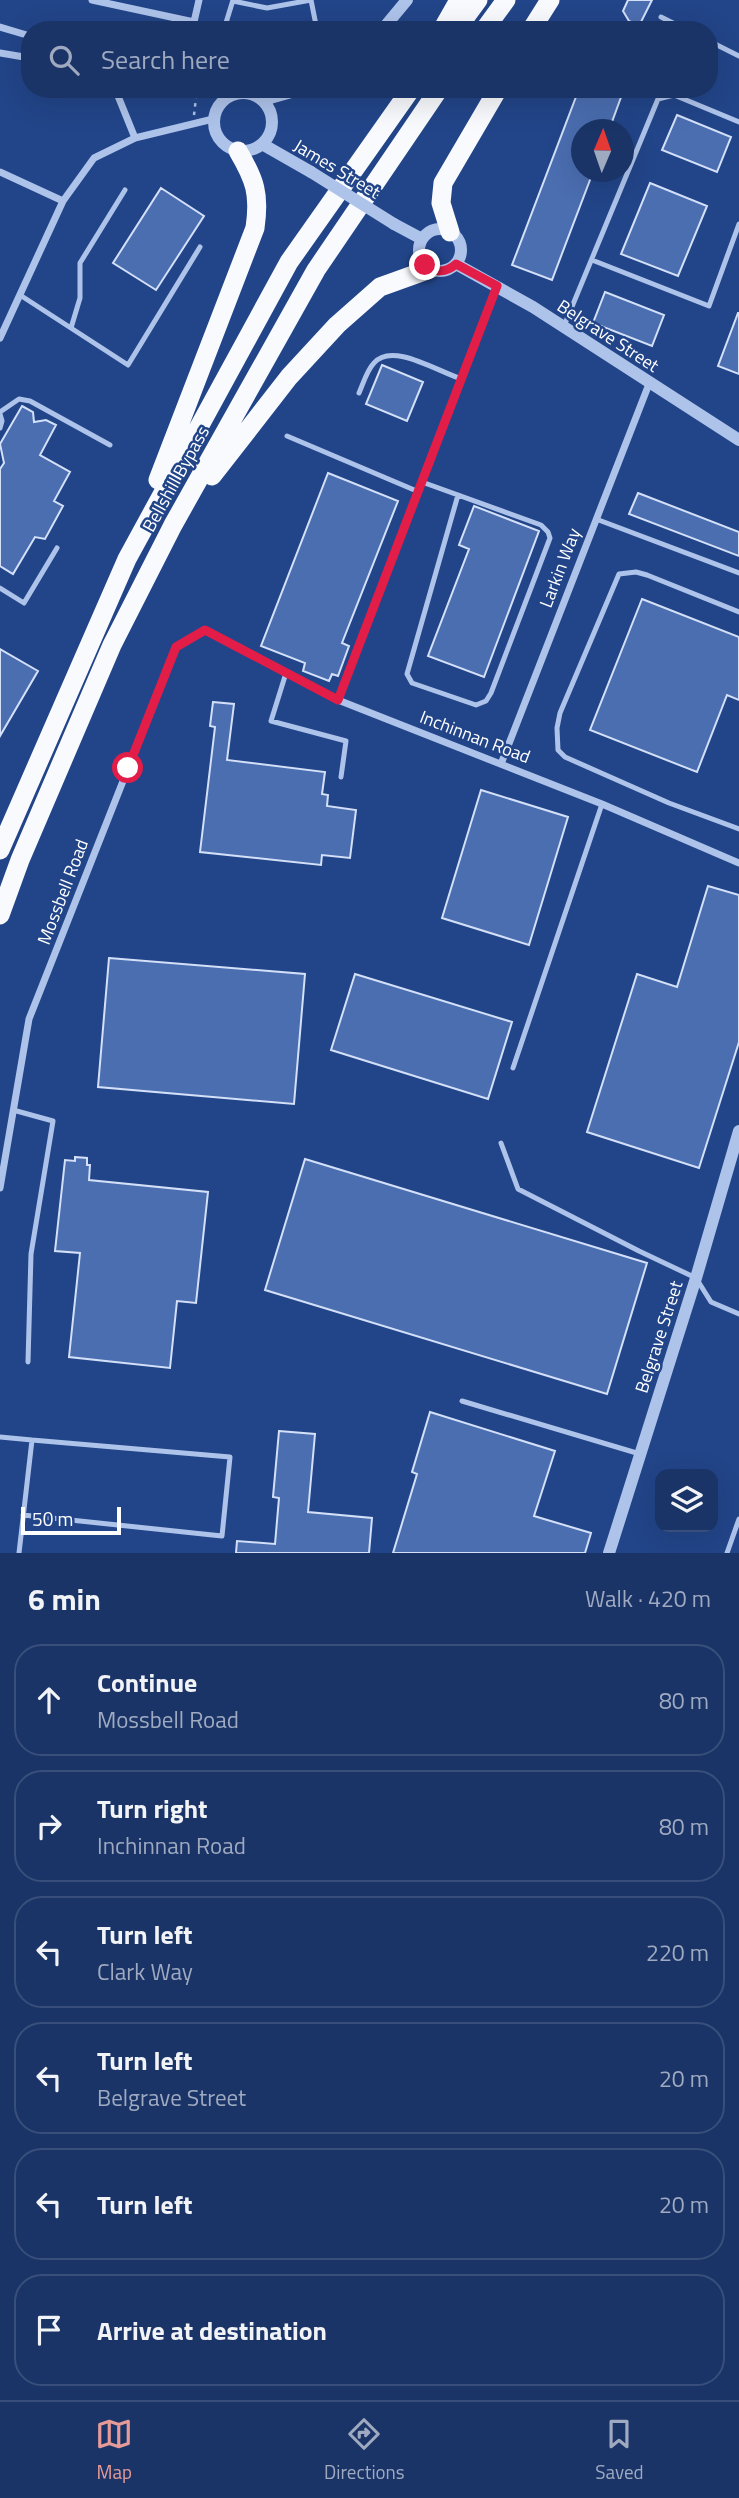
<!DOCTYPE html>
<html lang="en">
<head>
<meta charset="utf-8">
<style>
	body { margin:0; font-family:"Titillium Web",sans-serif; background:#273f70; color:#f1f3f6 }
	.controls { position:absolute; right:21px; bottom:21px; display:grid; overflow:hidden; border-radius:14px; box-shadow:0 7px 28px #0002 }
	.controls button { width:63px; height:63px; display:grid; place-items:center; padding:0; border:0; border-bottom:2px solid #384f7b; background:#1a3467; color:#f1f3f6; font:35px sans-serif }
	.compass { position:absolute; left:571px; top:119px; width:63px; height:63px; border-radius:50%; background:#1a3467; box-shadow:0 7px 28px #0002; rotate:2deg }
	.scale { position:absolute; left:21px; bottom:18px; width:100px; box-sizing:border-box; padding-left:7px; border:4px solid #fff; border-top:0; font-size:19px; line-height:24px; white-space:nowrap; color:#fff; -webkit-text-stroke:5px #224589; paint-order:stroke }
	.stop { position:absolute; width:21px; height:21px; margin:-16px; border:5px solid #e11d48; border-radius:50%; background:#fff }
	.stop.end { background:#e11d48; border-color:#fff; box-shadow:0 2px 7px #0008 }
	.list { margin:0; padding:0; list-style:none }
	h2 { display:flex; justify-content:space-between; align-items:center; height:91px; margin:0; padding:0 28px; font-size:30px }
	h2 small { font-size:23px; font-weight:400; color:#9faac0 }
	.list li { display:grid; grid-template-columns:46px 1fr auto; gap:21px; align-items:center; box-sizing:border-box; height:112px; margin:0 14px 14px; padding:0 14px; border:2px solid #384f7b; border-radius:28px }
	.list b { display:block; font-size:26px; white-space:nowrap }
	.list p { margin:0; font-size:23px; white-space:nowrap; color:#9faac0 }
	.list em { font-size:23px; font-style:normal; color:#9faac0 }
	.icon { flex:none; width:38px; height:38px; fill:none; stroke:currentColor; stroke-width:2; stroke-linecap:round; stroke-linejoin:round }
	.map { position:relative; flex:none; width:739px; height:1553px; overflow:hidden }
	.search { position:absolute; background:#1a3467; box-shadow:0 7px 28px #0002; left:21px; right:21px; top:21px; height:77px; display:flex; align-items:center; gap:18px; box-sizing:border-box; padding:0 24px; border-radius:28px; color:#9faac0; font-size:26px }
	.sheet { height:847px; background:#1a3467 }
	nav { display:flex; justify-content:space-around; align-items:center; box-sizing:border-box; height:98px; border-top:2px solid #384f7b; background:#1a3467; font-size:19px; color:#9faac0 }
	nav a { display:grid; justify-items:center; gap:4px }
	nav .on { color:#e69b98 }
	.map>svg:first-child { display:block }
	.building { fill:#4b6eb1; stroke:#d3e0f8; stroke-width:2 }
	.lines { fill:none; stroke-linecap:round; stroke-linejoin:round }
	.path { stroke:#aec3ea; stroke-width:2.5; stroke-dasharray:3.5 5; stroke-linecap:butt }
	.service { stroke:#aec3ea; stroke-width:5 }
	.minor { stroke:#aec3ea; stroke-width:7 }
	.tertiary { stroke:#aec3ea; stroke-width:12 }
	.trunk { stroke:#f8fafe; stroke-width:19 }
	.tertiary-bridge { stroke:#aec3ea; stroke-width:12 }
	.route { stroke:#e11d48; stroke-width:9 }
	.labels { text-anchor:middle; stroke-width:5; stroke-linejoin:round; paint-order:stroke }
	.street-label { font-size:18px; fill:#fff; stroke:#224589 }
</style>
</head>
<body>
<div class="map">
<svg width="739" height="1553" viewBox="0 0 739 1553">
	<rect width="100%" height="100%" fill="#224589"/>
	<path class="building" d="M628,0H652L639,26L629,21L623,11Z
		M579,89H624L609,130H582V172H593L552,280L512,265Z
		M677,115L731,137L717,172L662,150Z
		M650,183L707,206L678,276L621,254Z
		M161,188L204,216L156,290L113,263Z
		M605,292L664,315L652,346L593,323Z
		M738,313H739V374L718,366Z
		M382,365L423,382L407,421L366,404Z
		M22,406L33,412L34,422L46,420L56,425L40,455L70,472L54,501L63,506L45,539L35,537L13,574L0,566V469L4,463L0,444Z
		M328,473L398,501L342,643L349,646L338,676L332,674L329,681L303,671L305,663L261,646Z
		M638,493L739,532V556L629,514Z
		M474,506L539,531L484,677L428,656L469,549L459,545Z
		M642,599L739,637V700L727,695L697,772L590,730Z
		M0,649L38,671L0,736Z
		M213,702L234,704L227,760L325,772L322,794L328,795L327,806L356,810L350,858L322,855L321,865L200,852L215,727L210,726Z
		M481,790L568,817L529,945L442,918Z
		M708,886L739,895V1042L699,1168L587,1132L637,974L677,987Z
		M109,958L305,974L294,1104L98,1087Z
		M355,974L512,1022L488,1099L331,1050Z
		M75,1157L87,1158V1165H90L89,1180L208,1192L196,1303L177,1301L170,1368L69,1357L80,1253L55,1251L65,1160L75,1161Z
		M305,1159L647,1263L607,1394L265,1290Z
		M430,1412L555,1451L534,1516L591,1533L585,1553H393L417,1474L412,1472Z
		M279,1431L315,1434L308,1512L372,1518L369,1553H236L237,1541L275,1544L279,1498L273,1497Z"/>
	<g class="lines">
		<path class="path" d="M194,115L197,89"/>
		<path class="service" d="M233,0L225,26L235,30
			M311,0L317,30
			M233,1L267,8L311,0
			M661,17L687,30
			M709,41L739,56
			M592,260L709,306L739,224
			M20,295L128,365L200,247
			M564,326L658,99L674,95L739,122
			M71,328L80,298V263L125,190
			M359,393C363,384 367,370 374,363C392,341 440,373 462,379
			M0,412L19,399L30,401L110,445
			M0,414L2,421L0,428
			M287,436L419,492
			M422,482L541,525L548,532L550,538L491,693L486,701L476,705L412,683L407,674L458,495
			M596,519L739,573
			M0,588L24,603L57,548
			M739,612L647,575L636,572L619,574L560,713L557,728L558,750L565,757L669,803L739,829
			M286,673L271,721L346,741L341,777
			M513,1068L602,804
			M13,1110L53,1121L31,1254L28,1362
			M501,1143L518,1189L639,1251L696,1278L711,1302L739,1314
			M462,1401L640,1454
			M0,1437L32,1440L19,1553
			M23,1515L222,1536L230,1457L32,1440
			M727,1553L739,1519"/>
		<path class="minor" d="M92,0L194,22L199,0
			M0,27L30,36
			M0,53L30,58
			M112,89L118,96L135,138
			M0,172L63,201
			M0,338L63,201L94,158L135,138L213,119
			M338,700L497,286
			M501,764L649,384
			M0,1188L29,1019L176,647L205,630L338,700L602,804L739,863"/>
		<path class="tertiary" d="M382,30L407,0
			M214 122a29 29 0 1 1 58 0a29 29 0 1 1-58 0Z
			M263,100L302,89
			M262,144L311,172
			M394,224L422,239
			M419 250a21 21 0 1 1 42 0a21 21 0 1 1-42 0Z
			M456,264L533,307L739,440
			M609,1553L696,1278L739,1131"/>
		<path class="trunk" d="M442,30L459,0
			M456,30L478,0
			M484,30L506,0
			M531,30L550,0
			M450,232L441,203L443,183L498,89
			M212,476L289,377L337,325L380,287L430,269
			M158,480L255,228C260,194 255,180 238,151
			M0,850L127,559L289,262L411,89
			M0,915L20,860L112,645L173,525L316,270L439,89"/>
		<path class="tertiary-bridge" d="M311,172L394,224"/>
	</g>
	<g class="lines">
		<path class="route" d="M128,768L176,647L205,630L338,700L497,286L456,264C446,273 435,273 425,265"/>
	</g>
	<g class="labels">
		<g class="street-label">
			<text transform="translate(337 169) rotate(31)" y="6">James Street</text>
			<text transform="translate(608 336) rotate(33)" y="6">Belgrave Street</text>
			<text transform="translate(176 479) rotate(-61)" y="6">Bellshill Bypass</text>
			<text transform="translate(560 568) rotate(-69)" y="6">Larkin Way</text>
			<text transform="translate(475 737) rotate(21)" y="6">Inchinnan Road</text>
			<text transform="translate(63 892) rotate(-69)" y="6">Mossbell Road</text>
			<text transform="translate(659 1337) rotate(-72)" y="6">Belgrave Street</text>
		</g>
	</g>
</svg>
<div class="controls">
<button><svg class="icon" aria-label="layers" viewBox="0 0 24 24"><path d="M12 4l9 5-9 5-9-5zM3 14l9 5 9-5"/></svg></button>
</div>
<svg class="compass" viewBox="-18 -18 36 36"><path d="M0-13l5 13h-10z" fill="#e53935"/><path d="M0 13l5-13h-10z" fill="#9faac0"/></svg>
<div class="scale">50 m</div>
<div class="stop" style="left:128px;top:768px"></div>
<div class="stop end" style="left:425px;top:265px"></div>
<div class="search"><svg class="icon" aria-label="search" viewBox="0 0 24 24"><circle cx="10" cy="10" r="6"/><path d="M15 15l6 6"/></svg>Search here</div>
</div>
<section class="sheet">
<h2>6 min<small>Walk · 420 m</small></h2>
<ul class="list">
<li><svg class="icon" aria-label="ahead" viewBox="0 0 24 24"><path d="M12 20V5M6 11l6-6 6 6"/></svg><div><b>Continue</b><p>Mossbell Road</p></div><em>80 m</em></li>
<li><svg class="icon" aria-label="right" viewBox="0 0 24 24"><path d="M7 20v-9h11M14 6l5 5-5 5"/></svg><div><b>Turn right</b><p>Inchinnan Road</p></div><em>80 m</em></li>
<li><svg class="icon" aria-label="left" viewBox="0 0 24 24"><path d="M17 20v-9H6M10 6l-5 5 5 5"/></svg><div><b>Turn left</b><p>Clark Way</p></div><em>220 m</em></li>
<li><svg class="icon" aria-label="left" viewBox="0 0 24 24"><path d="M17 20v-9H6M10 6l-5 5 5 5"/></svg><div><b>Turn left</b><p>Belgrave Street</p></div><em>20 m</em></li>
<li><svg class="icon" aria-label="left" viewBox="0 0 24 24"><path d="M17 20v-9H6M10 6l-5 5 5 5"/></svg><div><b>Turn left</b></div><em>20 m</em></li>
<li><svg class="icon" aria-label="arrive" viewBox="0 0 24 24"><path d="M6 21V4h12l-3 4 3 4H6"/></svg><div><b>Arrive at destination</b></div></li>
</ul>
</section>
<nav>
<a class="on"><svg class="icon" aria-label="map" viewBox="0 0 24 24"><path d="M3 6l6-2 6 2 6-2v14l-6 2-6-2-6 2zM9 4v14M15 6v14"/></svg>Map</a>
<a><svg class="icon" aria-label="directions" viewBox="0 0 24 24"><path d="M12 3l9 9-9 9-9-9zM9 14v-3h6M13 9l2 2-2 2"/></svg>Directions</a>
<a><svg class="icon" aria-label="saved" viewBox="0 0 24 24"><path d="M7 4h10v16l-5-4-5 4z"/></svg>Saved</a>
</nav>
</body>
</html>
